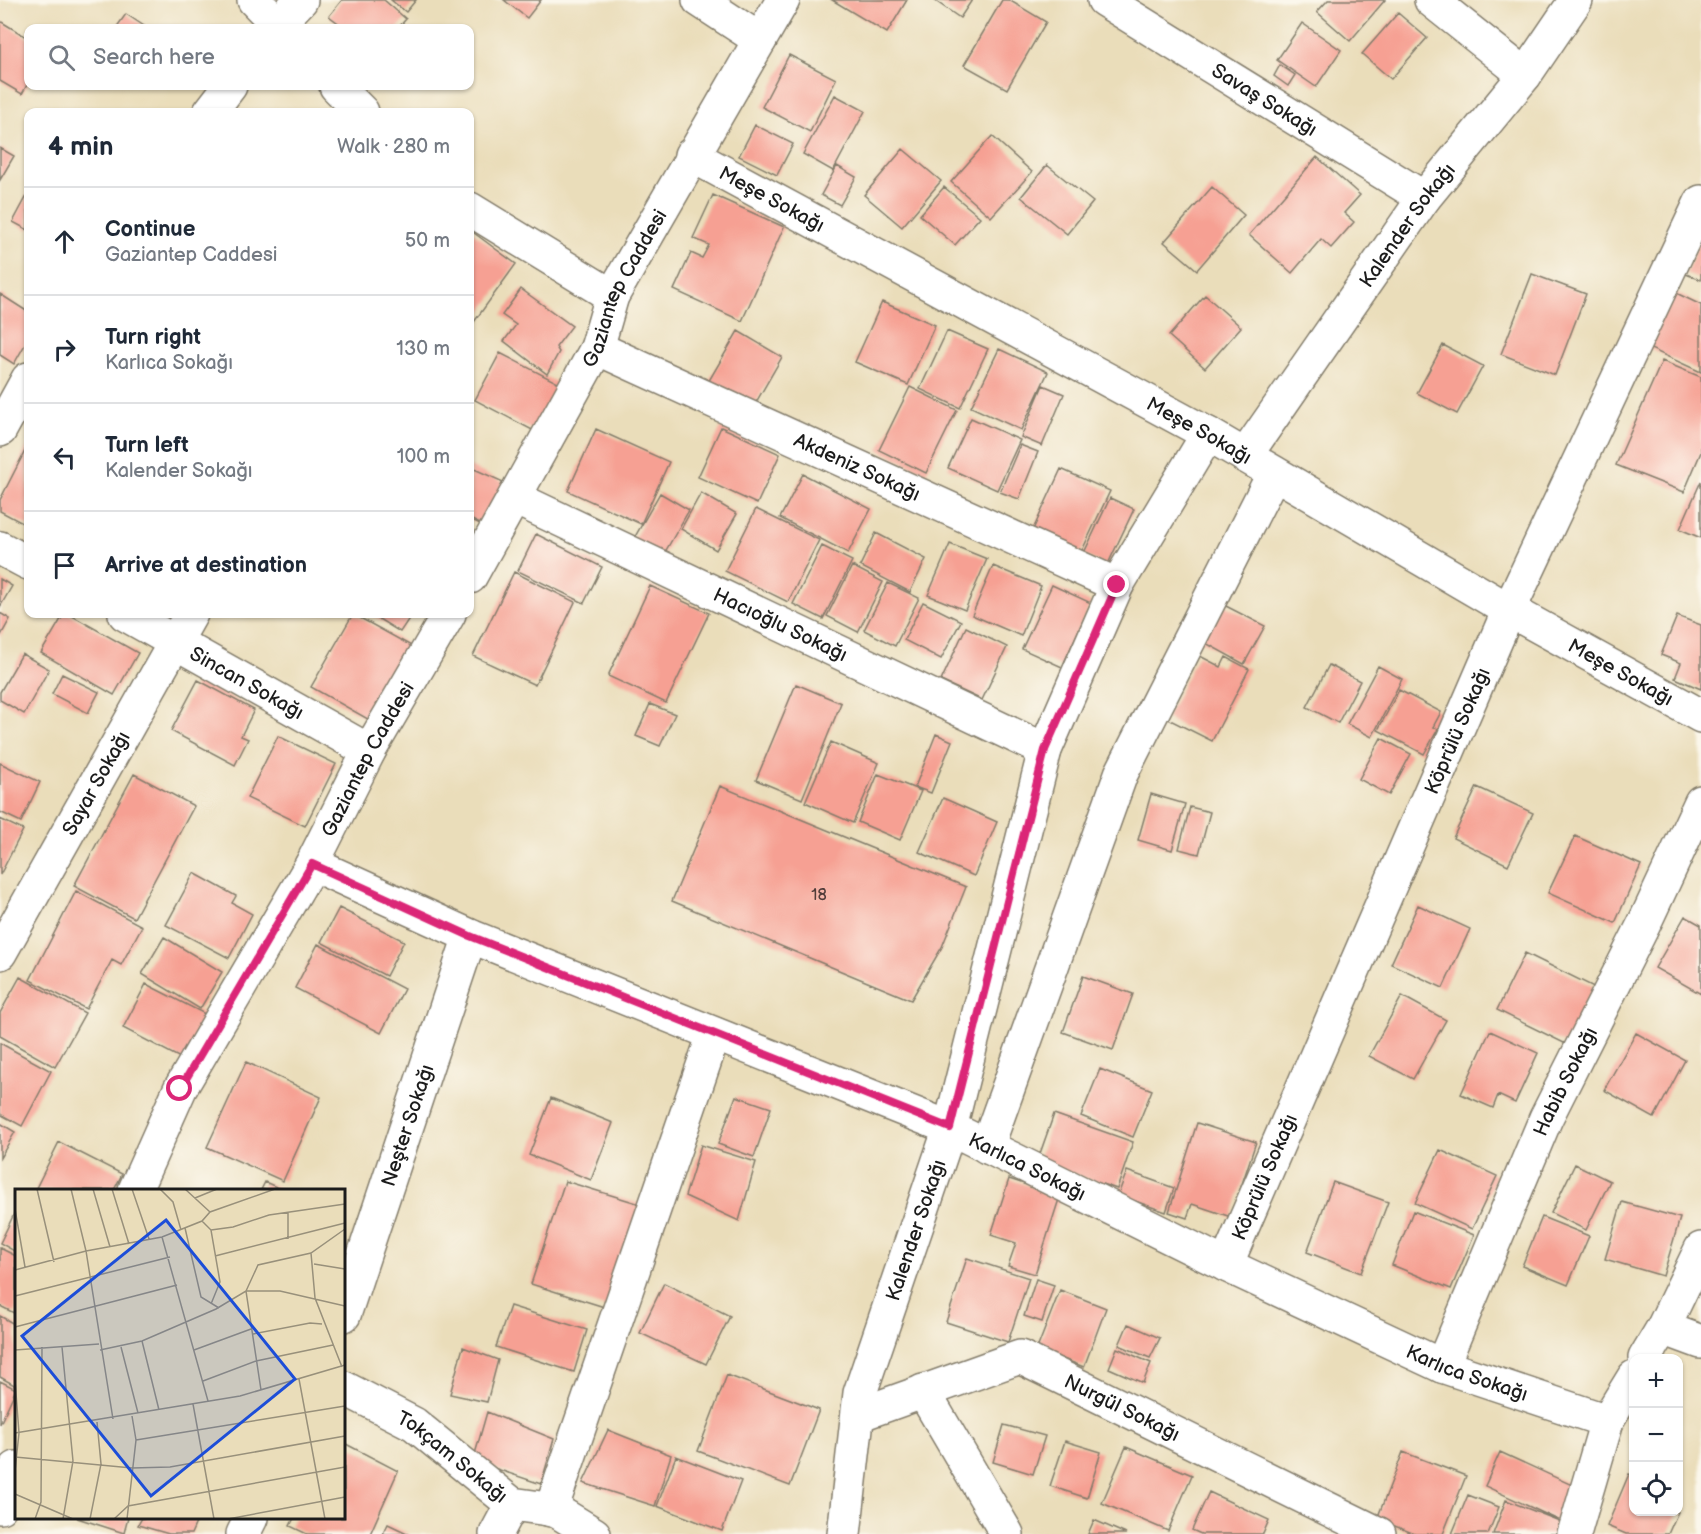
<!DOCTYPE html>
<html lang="en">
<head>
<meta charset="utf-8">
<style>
	body { margin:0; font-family:"Balsamiq Sans",sans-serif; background:#f6f6f7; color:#1f2937 }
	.controls { position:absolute; right:18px; bottom:18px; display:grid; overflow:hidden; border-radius:12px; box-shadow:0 2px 4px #0004 }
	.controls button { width:54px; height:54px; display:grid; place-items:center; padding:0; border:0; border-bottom:2px solid #e0e1e3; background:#fff; color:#1f2937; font:30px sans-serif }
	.stop { position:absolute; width:18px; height:18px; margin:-14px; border:4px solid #db2777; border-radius:50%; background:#fff }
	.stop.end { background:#db2777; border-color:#fff; box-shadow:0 2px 6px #0008 }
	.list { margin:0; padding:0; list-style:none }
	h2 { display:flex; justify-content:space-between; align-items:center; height:78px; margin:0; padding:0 24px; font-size:26px }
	h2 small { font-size:20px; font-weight:400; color:#747a83 }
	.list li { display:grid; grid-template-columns:39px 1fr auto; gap:18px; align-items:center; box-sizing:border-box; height:108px; padding:0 24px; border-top:2px solid #e0e1e3 }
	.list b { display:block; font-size:22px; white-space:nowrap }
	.list p { margin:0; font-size:20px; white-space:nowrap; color:#747a83 }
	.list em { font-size:20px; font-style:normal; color:#747a83 }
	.icon { flex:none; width:33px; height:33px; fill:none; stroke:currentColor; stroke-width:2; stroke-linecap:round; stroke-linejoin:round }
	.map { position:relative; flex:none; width:1701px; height:1534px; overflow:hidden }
	.search { position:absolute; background:#fff; box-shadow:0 2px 4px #0004; left:24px; top:24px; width:450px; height:66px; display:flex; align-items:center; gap:15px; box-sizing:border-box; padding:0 21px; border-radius:12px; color:#747a83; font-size:22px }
	.panel { position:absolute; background:#fff; box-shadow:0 2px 4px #0004; left:24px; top:108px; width:450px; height:510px; border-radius:12px }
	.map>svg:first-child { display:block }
	.building { fill:#f6a093 }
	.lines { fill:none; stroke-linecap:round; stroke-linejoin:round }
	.minor-casing { stroke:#837c6b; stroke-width:36 }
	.minor { stroke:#fff; stroke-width:33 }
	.route { stroke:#db2777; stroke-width:8 }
	.labels { text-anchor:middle; stroke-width:6; stroke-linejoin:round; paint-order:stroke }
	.number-label { font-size:16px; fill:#523d3a }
	.street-label { font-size:20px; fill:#1c1c1c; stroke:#fbf7ec }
	.inset-road { fill:none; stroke:#98907b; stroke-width:1.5 }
	.view { fill:#1d4ed8; fill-opacity:0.15; stroke:#1d4ed8; stroke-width:3 }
	.inset-edge { fill:none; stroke:#1c1c1c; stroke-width:3 }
</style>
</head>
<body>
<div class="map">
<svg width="1701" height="1534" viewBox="0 0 1701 1534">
	<rect width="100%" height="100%" fill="#fbf7ec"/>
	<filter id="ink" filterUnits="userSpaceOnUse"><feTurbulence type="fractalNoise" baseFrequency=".0167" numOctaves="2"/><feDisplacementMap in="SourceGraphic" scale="12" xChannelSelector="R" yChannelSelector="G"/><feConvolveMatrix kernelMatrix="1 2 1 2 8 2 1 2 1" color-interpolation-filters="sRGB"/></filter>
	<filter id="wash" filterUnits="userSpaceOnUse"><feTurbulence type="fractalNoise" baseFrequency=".008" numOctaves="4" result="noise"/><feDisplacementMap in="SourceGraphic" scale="24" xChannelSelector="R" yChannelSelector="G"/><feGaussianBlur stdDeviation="1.35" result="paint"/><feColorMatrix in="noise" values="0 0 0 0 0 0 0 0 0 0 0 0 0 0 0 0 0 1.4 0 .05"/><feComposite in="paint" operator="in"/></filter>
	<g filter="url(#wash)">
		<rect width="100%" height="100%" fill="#eaddba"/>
		<g id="blocks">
			<path class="building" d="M342,0H384L406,19L398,28H345L329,16Z
				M391,0H416L406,12Z
				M504,0H541L527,18Z
				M832,0H907L887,33Z
				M934,0H972L960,18Z
				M1002,0H1009L1046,22L1007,89L964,65Z
				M1328,0H1385L1350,41L1317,12Z
				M1398,13L1427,38L1391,79L1362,54Z
				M126,14L147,28H116Z
				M0,21L28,38V83L22,94L0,81Z
				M1302,23L1341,50L1316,87L1277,60Z
				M789,55L836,79L810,132L762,107Z
				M1280,65L1295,75L1288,86L1274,76Z
				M835,95L865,111L833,171L803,154Z
				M755,125L793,144L777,175L739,156Z
				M992,136L1032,172L991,217L951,182Z
				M0,148L14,156L0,180Z
				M903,149L941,181L902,227L864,195Z
				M1317,157L1360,195L1344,213L1354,222L1331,248L1321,239L1292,273L1249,235Z
				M1047,165L1093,202L1067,234L1021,197Z
				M837,166L856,177L840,205L821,195Z
				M944,187L980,217L955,245L920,215Z
				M1212,187L1244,215L1197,270L1164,242Z
				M28,194V230L13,222Z
				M713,195L784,227L742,321L674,290L691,253L702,258L709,245L693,238Z
				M470,230L516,264L474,322L470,319Z
				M1701,237V280L1686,274Z
				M1532,274L1586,294L1555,375L1501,354Z
				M521,289L572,326L556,347L559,352L547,374L504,341L516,325L502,315Z
				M1670,290L1701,305V372L1644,346Z
				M0,294L28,312V339L14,364L0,355Z
				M1205,295L1241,327L1205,368L1169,336Z
				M882,302L935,325L908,385L855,362Z
				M738,331L782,357L751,411L707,384Z
				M947,331L988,349L960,408L920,389Z
				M1443,345L1483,366L1457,414L1417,393Z
				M999,349L1048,372L1021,430L971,407Z
				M500,353L562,385L538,433L475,400Z
				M1662,361L1701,377V452L1684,492L1616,465Z
				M1043,385L1064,394L1042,446L1021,437Z
				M910,387L957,410L926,473L879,450Z
				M971,418L1020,440L997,490L948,468Z
				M721,427L780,454L757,504L698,477Z
				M596,429L669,462L641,524L568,491Z
				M28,445V526L0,511V500Z
				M1020,445L1038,452L1019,499L1000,492Z
				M470,467L510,485L490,529L470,519Z
				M1061,469L1110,491L1079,557L1031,534Z
				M803,474L871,509L848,553L780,518Z
				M1701,481V538L1680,529Z
				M660,493L689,510L661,559L632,542Z
				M701,493L737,514L716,550L681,529Z
				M1110,498L1134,509L1107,566L1083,555Z
				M756,509L819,540L788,602L725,571Z
				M876,533L926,559L910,592L860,566Z
				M536,534L602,567L584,603L518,571Z
				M950,544L987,559L965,610L928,595Z
				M822,546L852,561L823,619L793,604Z
				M852,566L883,582L858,632L827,616Z
				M993,566L1041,586L1021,636L972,615Z
				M514,572L575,602L535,685L473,656Z
				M0,579L12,586L0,607Z
				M888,583L919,598L895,646L864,630Z
				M1052,585L1091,603L1062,667L1022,649Z
				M650,586L709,613L666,703L608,676Z
				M923,602L961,621L941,659L904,640Z
				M1220,603L1265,626L1244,664L1200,640Z
				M0,613L10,619L0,637Z
				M64,614H69L138,653L114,695L41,653Z
				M353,614L415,648L373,722L311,687Z
				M376,614H412L400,632L374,616Z
				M1677,616L1701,625V689L1675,678L1681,663L1661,655Z
				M966,627L1007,647L982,700L941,681Z
				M22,654L49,669L24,714L0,700V692Z
				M1198,655L1221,667L1226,657L1249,669L1212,741L1166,718Z
				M1329,665L1360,681L1338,723L1307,707Z
				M1378,666L1402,679L1372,737L1347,724Z
				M62,674L99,692L88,713L52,694Z
				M198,680L254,710L241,736L248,739L235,765L171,731Z
				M796,684L841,703L802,799L756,780Z
				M1399,690L1441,712L1433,727L1438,729L1424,754L1378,730Z
				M650,704L675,714L660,746L636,736Z
				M936,734L952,741L931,793L915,787Z
				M278,736L336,764L305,826L247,798Z
				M1381,738L1411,754L1389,795L1359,779Z
				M831,742L879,763L853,823L805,802Z
				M0,763L40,782L21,822L0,812Z
				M134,774L194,806L134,918L74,886Z
				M878,774L921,791L900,840L858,822Z
				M720,786L966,887L942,947L911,1000L672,901Z
				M1477,787L1533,813L1508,865L1453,838Z
				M1151,794L1185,804L1172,850L1138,840Z
				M943,798L997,822L974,876L919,852Z
				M1190,807L1210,812L1199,854L1179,849Z
				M0,819L23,830L0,875Z
				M1575,836L1641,865L1615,923L1548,893Z
				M194,873L236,896L232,903L252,914L229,958L166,925Z
				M76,891L142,926L121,965L112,960L86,1009L30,980Z
				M1418,905L1470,929L1443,988L1391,964Z
				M339,908L404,941L386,976L321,942Z
				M1685,916L1701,925V994L1655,968Z
				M164,937L222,972L200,1009L142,974Z
				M318,944L404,989L381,1033L295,988Z
				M1525,953L1594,987L1566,1044L1497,1010Z
				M1083,976L1133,994L1113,1050L1063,1032Z
				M20,977L85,1013L55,1067L0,1036V1013Z
				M146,984L209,1016L186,1061L123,1028Z
				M1402,996L1446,1020L1413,1079L1369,1056Z
				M1490,1031L1538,1053L1515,1103L1498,1095L1493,1108L1461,1094Z
				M1636,1033L1685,1060L1654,1118L1604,1090Z
				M0,1043L51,1071L22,1126L0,1114Z
				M246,1062L321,1097L283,1181L207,1147Z
				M1100,1069L1152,1090L1133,1137L1081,1116Z
				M736,1096L771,1108L754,1157L718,1144Z
				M551,1098L613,1123L591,1180L529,1155Z
				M1054,1114L1133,1142L1117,1189L1037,1162Z
				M0,1123L15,1132L0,1158Z
				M1197,1123L1256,1142L1231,1217L1192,1204L1187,1218L1169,1212Z
				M59,1142L122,1174L114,1190H35Z
				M701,1145L756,1162L739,1221L685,1196Z
				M1440,1150L1497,1176L1472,1229L1415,1203Z
				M1575,1164L1610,1181L1586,1230L1551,1213Z
				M1127,1171L1174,1188L1166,1212L1118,1195Z
				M1009,1179L1060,1196L1035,1274L1008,1266L1016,1243L991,1235Z
				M565,1181L650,1207L617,1311L531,1284Z
				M265,1182L283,1190H261Z
				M1333,1182L1388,1202L1361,1273L1307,1252Z
				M1622,1202L1680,1218L1663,1276L1605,1259Z
				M16,1210V1252L0,1243Z
				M1413,1211L1474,1235L1451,1289L1392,1265Z
				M1542,1217L1589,1236L1568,1285L1522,1266Z
				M0,1248L16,1256V1314L0,1306Z
				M967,1258L1029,1278L1008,1342L946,1322Z
				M1036,1279L1054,1285L1042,1322L1024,1316Z
				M664,1283L730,1316L706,1364L640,1333Z
				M1060,1290L1106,1308L1084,1367L1037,1349Z
				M510,1306L587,1330L574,1372L496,1347Z
				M0,1316L16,1325V1386L0,1377Z
				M1128,1324L1160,1338L1150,1358L1119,1345Z
				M463,1347L498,1360L487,1402L450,1394Z
				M1117,1348L1151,1363L1143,1383L1109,1368Z
				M727,1375L819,1410L790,1486L698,1451Z
				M0,1381L16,1389L0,1424Z
				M487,1412L554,1439L541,1484L473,1461Z
				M1004,1425L1045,1436L1033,1474L993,1462Z
				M608,1430L671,1455L655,1506L583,1483Z
				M1065,1441L1101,1452L1087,1498L1050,1486Z
				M344,1443L398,1471L370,1534H307L290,1526L294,1518H344Z
				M1126,1447L1192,1475L1168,1531L1102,1503Z
				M1403,1452L1466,1476L1443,1534H1415L1377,1519Z
				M1500,1452L1583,1490L1567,1524L1485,1486Z
				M676,1456L741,1481L722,1531L657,1506Z
				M1629,1474L1634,1476V1512H1678L1668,1534H1626L1607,1526Z
				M1209,1492L1269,1520L1263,1534H1201L1192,1530Z
				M1468,1495L1499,1507L1488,1534H1452Z
				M1506,1500L1562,1522L1557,1534H1493Z
				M77,1518H128L124,1533Z
				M142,1518H198L191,1534H169L138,1525Z
				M1094,1520L1126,1534H1088Z
				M388,1524L409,1534H383Z"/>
		</g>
	</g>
	<g filter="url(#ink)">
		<use href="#blocks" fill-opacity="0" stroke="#837c6b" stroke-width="1.5"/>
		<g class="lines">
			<defs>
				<g id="minor">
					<path d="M254,0L281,28"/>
					<path d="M699,0L760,40"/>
					<path id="s1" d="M1104,0L1424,198"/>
					<path d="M1431,0L1525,75"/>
					<path d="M274,28L301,0"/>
					<path d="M336,86L362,112"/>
					<path d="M210,112L230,86"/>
					<path id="s2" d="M691,155L1208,434L1509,610L1701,716"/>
					<path d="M470,209L612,296"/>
					<path id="s3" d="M597,348L1117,585"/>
					<path d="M0,430L28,379"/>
					<path id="s4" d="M1245,456L1424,198L1525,75L1576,0"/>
					<path id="s5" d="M515,498L1045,750"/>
					<path d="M0,548L28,563"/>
					<path id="s6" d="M470,577L597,348L612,296L783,0"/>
					<path id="s7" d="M125,614L369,751"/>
					<path id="s8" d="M312,864L470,936L950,1128L1226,1265L1442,1366L1607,1421"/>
					<path id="s9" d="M0,953L191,614"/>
					<path d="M987,1147L1121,774L1274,473"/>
					<path id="s10" d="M135,1190L180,1089L312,864L369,751L449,614"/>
					<path id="s11" d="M1226,1265L1509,610L1701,202"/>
					<path id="s12" d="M344,1315L470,936"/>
					<path d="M1663,1328L1701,1342"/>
					<path d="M1645,1358L1663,1328L1701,1249"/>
					<path id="s13" d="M1442,1366L1546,1118L1644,924L1701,802"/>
					<path id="s14" d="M344,1388L414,1424L512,1504L555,1510L594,1534"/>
					<path d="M923,1391L1007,1534"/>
					<path id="s15" d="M858,1415L1020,1357L1379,1534"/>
					<path d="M0,1507L16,1468"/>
					<path d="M551,1510L714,1034"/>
					<path d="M243,1534L251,1518"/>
					<path d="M496,1534L512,1504"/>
					<path id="s16" d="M844,1534L860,1393L950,1128L1045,750L1117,585L1208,434"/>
					<path d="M1574,1534L1607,1421L1634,1377"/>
				</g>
			</defs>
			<use href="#minor" class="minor-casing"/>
			<use href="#minor" class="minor"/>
		</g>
	</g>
	<g class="lines" filter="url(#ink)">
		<path class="route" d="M180,1089L312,864L470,936L950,1128L1045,750L1117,585"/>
	</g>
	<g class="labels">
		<g class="number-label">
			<text x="819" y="900">18</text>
		</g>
		<g class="street-label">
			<text dy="7" stroke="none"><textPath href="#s1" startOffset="189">Savaş Sokağı</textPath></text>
			<text dy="7" stroke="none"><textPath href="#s2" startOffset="92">Meşe Sokağı</textPath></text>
			<text dy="7" stroke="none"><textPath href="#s4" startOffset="282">Kalender Sokağı</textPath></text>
			<text dy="7" stroke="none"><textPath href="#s6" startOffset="328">Gaziantep Caddesi</textPath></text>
			<text dy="7" stroke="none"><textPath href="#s2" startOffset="578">Meşe Sokağı</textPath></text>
			<text dy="7" stroke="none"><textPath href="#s3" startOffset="286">Akdeniz Sokağı</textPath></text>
			<text dy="7" stroke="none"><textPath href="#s5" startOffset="294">Hacıoğlu Sokağı</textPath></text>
			<text dy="7" stroke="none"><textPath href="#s2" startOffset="1064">Meşe Sokağı</textPath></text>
			<text dy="7" stroke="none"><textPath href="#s7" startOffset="140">Sincan Sokağı</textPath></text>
			<text dy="7" stroke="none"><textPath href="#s11" startOffset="582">Köprülü Sokağı</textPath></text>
			<text dy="7" stroke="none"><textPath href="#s10" startOffset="490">Gaziantep Caddesi</textPath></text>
			<text dy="7" stroke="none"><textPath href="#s9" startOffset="195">Sayar Sokağı</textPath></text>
			<text dy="7" stroke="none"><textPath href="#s13" startOffset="310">Habib Sokağı</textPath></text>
			<text dy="7" stroke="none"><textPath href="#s12" startOffset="200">Neşter Sokağı</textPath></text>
			<text dy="7" stroke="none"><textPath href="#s8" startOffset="777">Karlıca Sokağı</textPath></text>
			<text dy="7" stroke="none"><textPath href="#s11" startOffset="96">Köprülü Sokağı</textPath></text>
			<text dy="7" stroke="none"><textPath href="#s16" startOffset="314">Kalender Sokağı</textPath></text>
			<text dy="7" stroke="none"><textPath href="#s8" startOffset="1263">Karlıca Sokağı</textPath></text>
			<text dy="7" stroke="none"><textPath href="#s15" startOffset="286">Nurgül Sokağı</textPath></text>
			<text dy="7" stroke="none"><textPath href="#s14" startOffset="129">Tokçam Sokağı</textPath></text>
		</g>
	</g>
	<g transform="translate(15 1189)">
		<rect width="330" height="330" fill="#eaddba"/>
		<path class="inset-road" d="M22,0L39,73M56,0L71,62L98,230M78,0L95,58M97,0L114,55M117,0L134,50M145,0L158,13L166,41M170,0L195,23M180,9L202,0M0,20L10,78M187,32L196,41L205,93L196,115M170,39L186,108L204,119M196,41L218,38L254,26L330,15M147,48L193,212M273,50V23M296,64L300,109L327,178M200,67L330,34M299,75L330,80M0,81L71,62L147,48L187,32L195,23L260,0M0,107L155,68M0,138L162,96M238,145L295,134L307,135M127,152L144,221M47,158L58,272L48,330M106,158L123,224M0,161L84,155M85,161L127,152L201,120L231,102H265L330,117M179,161L236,140M284,190L310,330M0,191L4,244L0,282M188,192L241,172L318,156M246,201L231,102L243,76L296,64L330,40M178,215L199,330M0,244L225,207L330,176M121,251L330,217M0,268L117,279L155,278L330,247M0,305L58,330M20,330L26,313L27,158M75,330L86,275L82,233M99,330L113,317L330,278M112,330L121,251L117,227M213,330L330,308"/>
		<path class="view" d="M151,31L280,190L136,307L7,147Z"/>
		<rect width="330" height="330" class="inset-edge"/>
	</g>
</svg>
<div class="controls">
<button>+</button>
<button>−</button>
<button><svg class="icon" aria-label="locate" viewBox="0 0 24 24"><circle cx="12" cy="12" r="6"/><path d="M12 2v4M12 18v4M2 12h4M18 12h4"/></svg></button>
</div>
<div class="stop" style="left:180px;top:1089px"></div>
<div class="stop end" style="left:1117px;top:585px"></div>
<div class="search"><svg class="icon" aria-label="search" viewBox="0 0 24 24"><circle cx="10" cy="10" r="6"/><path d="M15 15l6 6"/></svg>Search here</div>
<section class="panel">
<h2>4 min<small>Walk · 280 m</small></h2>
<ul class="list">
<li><svg class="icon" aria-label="ahead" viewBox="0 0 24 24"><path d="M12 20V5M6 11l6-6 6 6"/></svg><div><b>Continue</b><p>Gaziantep Caddesi</p></div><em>50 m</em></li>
<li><svg class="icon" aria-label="right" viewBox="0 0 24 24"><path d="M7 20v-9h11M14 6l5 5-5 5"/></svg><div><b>Turn right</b><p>Karlıca Sokağı</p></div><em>130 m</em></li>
<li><svg class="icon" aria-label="left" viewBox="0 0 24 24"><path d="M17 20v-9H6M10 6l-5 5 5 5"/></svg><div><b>Turn left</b><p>Kalender Sokağı</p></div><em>100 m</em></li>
<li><svg class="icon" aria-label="arrive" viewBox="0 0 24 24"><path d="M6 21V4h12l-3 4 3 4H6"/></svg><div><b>Arrive at destination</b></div></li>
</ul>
</section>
</div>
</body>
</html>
